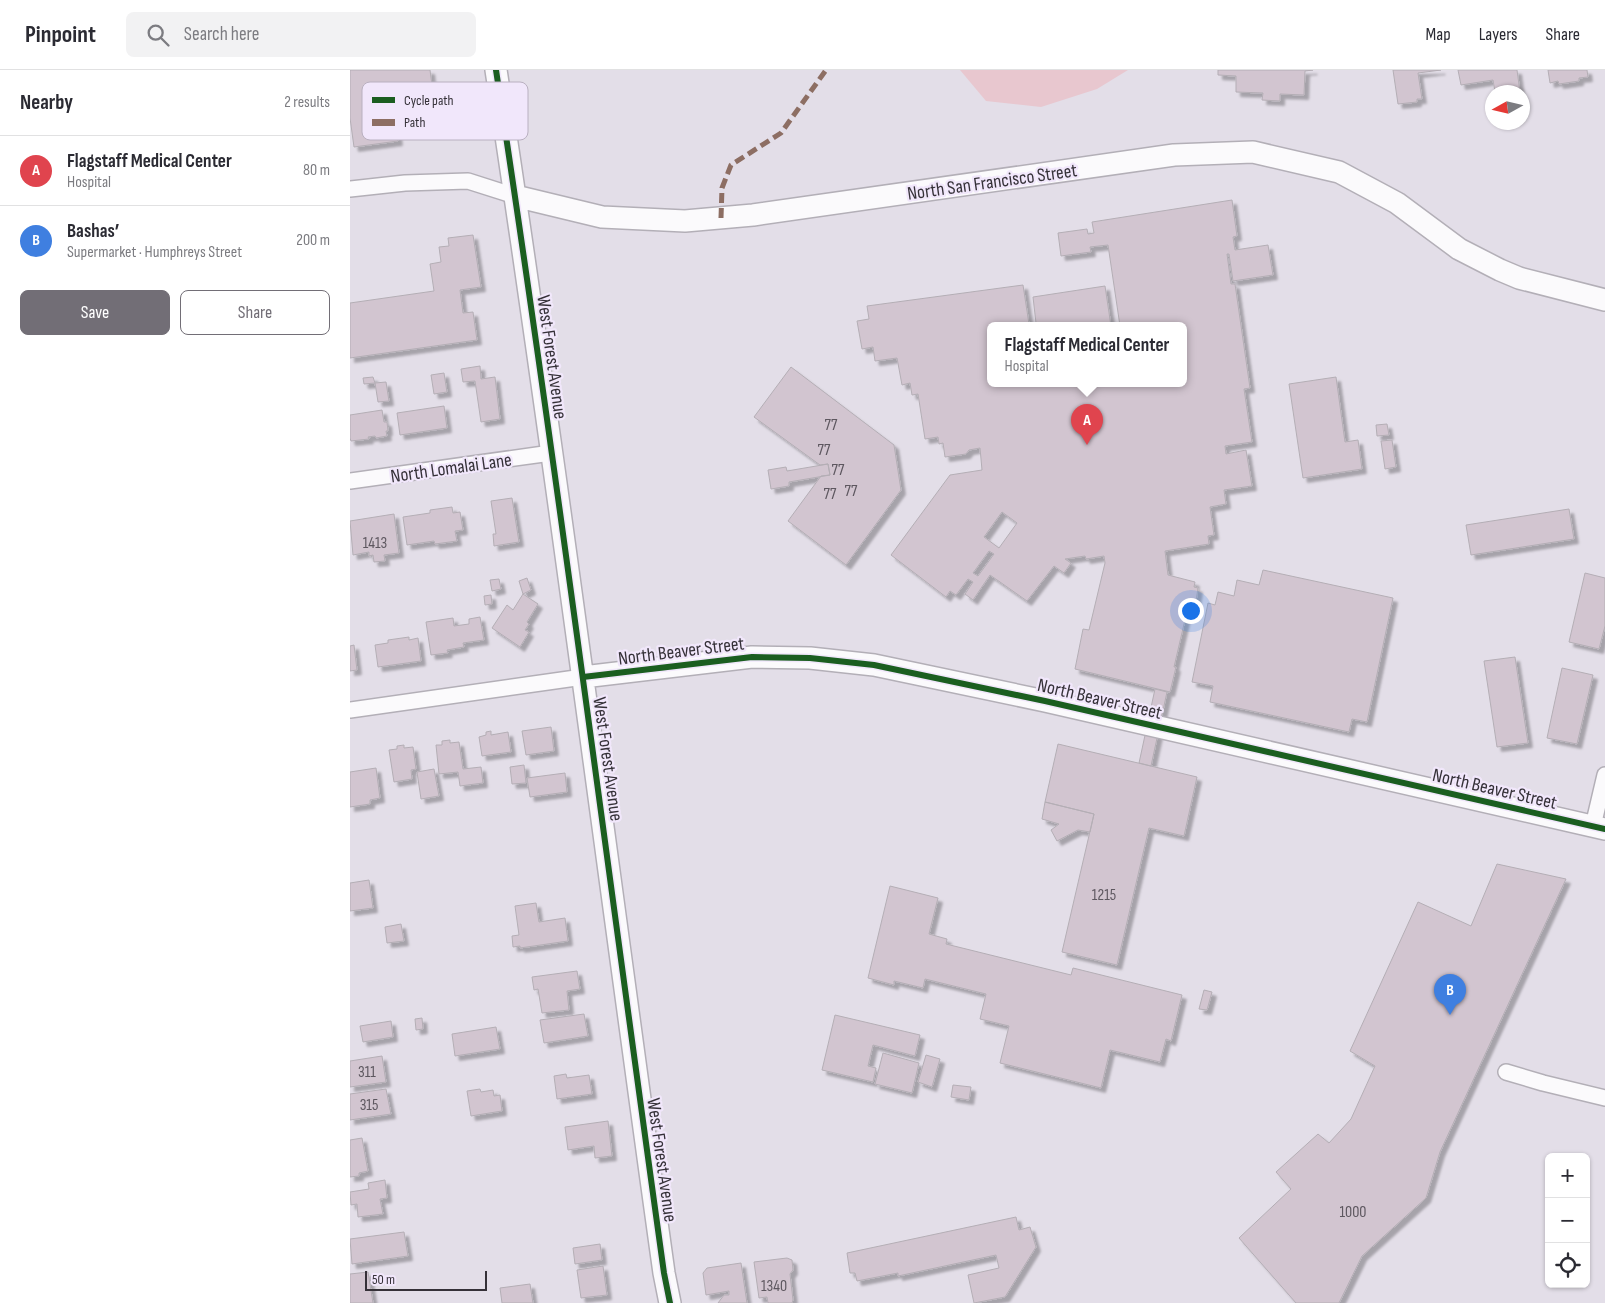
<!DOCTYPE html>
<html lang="en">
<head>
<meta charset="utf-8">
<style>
	body { margin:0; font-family:"Sofia Sans Condensed",sans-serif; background:#f2f2f3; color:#2b2b33 }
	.controls { position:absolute; right:15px; bottom:15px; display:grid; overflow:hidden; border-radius:8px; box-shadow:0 1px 4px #0004 }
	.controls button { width:45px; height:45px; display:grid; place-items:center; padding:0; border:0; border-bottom:1px solid #e1e1e2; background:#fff; color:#2b2b33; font:25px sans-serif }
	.compass { position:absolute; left:1135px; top:15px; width:45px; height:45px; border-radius:50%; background:#fff; box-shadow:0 1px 4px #0004; rotate:262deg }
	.scale { position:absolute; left:15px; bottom:12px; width:122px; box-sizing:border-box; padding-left:5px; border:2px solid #353138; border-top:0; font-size:14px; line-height:18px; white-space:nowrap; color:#353138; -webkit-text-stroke:4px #f1e7fb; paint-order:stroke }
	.you { position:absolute; left:840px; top:540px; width:18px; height:18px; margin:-12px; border:4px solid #fff; border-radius:50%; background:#1a73e8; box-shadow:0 0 0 8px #1a73e833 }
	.badge { display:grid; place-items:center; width:32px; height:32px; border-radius:50%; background:#726e76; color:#fff; font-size:16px; font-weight:700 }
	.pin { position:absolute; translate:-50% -41px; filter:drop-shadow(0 1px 2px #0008) }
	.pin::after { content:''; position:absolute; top:26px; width:18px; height:15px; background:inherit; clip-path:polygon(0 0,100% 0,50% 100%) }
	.popup { position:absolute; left:637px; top:252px; width:200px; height:65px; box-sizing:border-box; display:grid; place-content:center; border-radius:8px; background:#fff; filter:drop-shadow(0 1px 4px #0005); font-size:16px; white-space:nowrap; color:#7c7c81 }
	.popup b { font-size:19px; color:#2b2b33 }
	.popup::after { content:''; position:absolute; left:50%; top:100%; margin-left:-10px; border:10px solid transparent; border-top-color:#fff }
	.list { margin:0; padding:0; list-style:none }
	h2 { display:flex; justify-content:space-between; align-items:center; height:65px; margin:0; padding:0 20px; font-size:21px }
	h2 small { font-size:16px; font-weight:400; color:#7c7c81 }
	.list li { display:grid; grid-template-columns:32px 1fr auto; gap:15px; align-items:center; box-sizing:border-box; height:70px; padding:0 20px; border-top:1px solid #e1e1e2 }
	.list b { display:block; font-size:19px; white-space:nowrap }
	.list p { margin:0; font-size:16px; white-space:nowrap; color:#7c7c81 }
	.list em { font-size:16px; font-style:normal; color:#7c7c81 }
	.actions { display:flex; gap:10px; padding:15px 20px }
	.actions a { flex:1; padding:11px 0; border:1px solid #726e76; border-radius:8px; text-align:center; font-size:18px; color:#726e76 }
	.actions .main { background:#726e76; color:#fff }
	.icon { flex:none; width:28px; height:28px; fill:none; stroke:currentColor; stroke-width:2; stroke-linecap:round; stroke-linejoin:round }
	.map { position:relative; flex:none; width:1255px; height:1233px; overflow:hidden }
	header { display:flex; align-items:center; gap:30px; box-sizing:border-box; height:70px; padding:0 25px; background:#fff; border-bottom:1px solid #e1e1e2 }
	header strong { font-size:24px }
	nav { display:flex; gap:28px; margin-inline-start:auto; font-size:18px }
	.search { width:350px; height:45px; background:#f2f2f3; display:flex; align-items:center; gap:12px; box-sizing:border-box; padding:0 18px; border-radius:8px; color:#7c7c81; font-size:19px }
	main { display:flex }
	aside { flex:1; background:#fff }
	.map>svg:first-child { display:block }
	.green { fill:#e8c7cf }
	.building { fill:#d2c5d0; stroke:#b4aeb5; fill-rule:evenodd; filter:url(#shadow) }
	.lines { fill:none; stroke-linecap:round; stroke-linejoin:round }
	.street-casing { stroke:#b3afb7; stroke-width:18 }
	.secondary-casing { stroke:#b3afb7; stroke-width:24 }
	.street { stroke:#fbfafc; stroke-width:15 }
	.secondary { stroke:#fbfafc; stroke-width:21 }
	.quiet { stroke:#8d6e63; stroke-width:5; stroke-dasharray:10 5; stroke-linecap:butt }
	.cycleway-casing { stroke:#f1e7fb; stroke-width:9 }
	.cycleway { stroke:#1b5e20; stroke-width:6 }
	.labels { text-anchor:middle; stroke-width:4.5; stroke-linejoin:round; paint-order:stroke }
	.number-label { font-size:16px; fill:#5d575f }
	.street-label { font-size:19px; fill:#353138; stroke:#f1e7fb }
	.key { fill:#f1e7fb; stroke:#b9b0c0; stroke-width:1 }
	.key-label { font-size:14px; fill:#353138 }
</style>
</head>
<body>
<header>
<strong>Pinpoint</strong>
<div class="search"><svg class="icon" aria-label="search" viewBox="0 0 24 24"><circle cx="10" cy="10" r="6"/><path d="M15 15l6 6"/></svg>Search here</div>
<nav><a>Map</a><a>Layers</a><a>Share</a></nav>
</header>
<main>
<aside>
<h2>Nearby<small>2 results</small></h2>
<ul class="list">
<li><span class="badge" style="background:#e0444e">A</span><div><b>Flagstaff Medical Center</b><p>Hospital</p></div><em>80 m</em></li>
<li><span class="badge" style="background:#3f7fe0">B</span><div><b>Bashas’</b><p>Supermarket · Humphreys Street</p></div><em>200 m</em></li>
</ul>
<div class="actions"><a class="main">Save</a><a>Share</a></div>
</aside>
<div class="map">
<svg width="1255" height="1233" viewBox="0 0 1255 1233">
	<defs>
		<filter id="shadow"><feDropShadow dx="4.5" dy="4.5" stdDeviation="1" flood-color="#0004"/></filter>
	</defs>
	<rect width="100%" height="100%" fill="#e3dee8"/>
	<path class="green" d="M610,0H778L747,19L691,37L636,31Z"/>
	<path class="building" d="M0,0H80L84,31L43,36L48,71L4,77L0,48Z
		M868,0H963L955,1L954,25L930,24V31L912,30L913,23L886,22V6L868,5Z
		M1043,0H1091L1068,3L1072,29H1067V32L1048,34Z
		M1108,0H1167L1170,22H1145L1143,10L1111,15Z
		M1198,0H1237L1238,7L1229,8V11L1209,14L1208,11L1200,13Z
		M882,130L887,166L883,167L885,180L918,175L923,205L883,211L879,184H877L881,214H885L900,318L894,319L902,372L875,376L876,384L896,380L902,416L874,420L876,434L860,437L864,465L858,466L859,474L815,481L818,505L845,512L844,517L848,518L845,538L838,537L824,597H826L820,622L725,599L733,559L739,560L755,493L754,486L736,489L735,486L715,489L721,493L714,503L704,496L677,531L640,505L623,530L615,524L623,512L618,509L606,525L600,521L596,527L541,485L600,405L632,400L630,378L619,380L616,384L595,387L593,373L589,374L588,367L575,369L568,324L562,325L560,313L552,315L547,288L525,291L523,277L512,279L507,251L519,249L517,236L673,215L679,254L686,253L683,227L755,216L761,256H641V314H833V256H770L758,175L740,177L741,182L711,186L708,163L737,159L738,164L744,163L742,152ZM652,442L667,453L649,478L634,467ZM639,481L644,484L628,506L623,503Z
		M123,165L131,217L110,220L113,243L123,242L127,270L0,288V233L84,221L80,194L91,192L89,177L99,176L98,168Z
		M130,296L131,309L145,307L150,349L131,352L125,311L113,312L111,299Z
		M441,297L544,375L551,420L496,495L438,451L471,406L480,405L478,394L470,395L404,347Z
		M94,303L97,322L84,324L81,305Z
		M23,307L25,313L14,314L13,308Z
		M986,307L995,372L1008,370L1012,399L953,408L939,314Z
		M36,312L39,331L28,332L25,313Z
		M94,336L97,358L50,365L47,343Z
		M32,340L34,352H37L38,361H36L37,366L26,368L25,366L18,367L19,369L1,371L0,368V345Z
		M1037,354L1039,365L1027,366L1026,355Z
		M1042,370L1046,397L1035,399L1031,371Z
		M478,394L480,405L439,412V416L421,419L418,400L436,397L437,401Z
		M162,428L169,472L144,476L143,464H146L141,431Z
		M102,437L103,443L110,442L113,460L105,461L107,471L85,474L84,471L57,475L53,447L80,443V440Z
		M1219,439L1224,469L1121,485L1116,455Z
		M44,444L49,483L34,485L35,491L24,492L23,485L19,486V482L3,485L0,451Z
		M913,500L1043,528L1017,652L1002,649L999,662L860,632L863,616L842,612L858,533L865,535L868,522L884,526L887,510L909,515Z
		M1235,503L1255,508V556L1249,579L1219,572Z
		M177,508L181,520L173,524L169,511Z
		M149,509L151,519L142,521L140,510Z
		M173,524L188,534L177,552L179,554L175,560L179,562L170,577L142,558L157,535L163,540Z
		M141,525L142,534L135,535L134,526Z
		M130,547L134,570L113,573L114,577L97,580L98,583L81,585L76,552L103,548L104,556L119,554V549Z
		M59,567V570L68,568L71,591L28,597L25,575L38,573V570Z
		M4,575L7,600L0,601V576Z
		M1165,587L1178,673L1147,677L1134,591Z
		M1212,598L1243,605L1227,674L1197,668Z
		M805,619L817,622L801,696L789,693Z
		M201,657L204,681L176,685L172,661Z
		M141,661V665L158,662L161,682L132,686L129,667L136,665V662Z
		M100,670V673L109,672L113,699L131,697L133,713L110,716L108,702L89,704L86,675H92V671Z
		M708,674L847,707L834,766L799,758L767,895L712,882L744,744L695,732Z
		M54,675V678L63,677L66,699L61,700L62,709L44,712L39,680L47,679V676Z
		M174,695L176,713L162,714L160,697Z
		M26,698L30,728L20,730V734L0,737V702Z
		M84,699L89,726L71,729L67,702Z
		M215,703L217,722L180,727L177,708Z
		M695,732L744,744L740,762L728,760L707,771L701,760L709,754L692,749Z
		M1147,794L1216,809L1090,1082L1076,1128L1012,1186L989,1233H946L889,1168L941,1119L926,1102L968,1064L979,1073L1001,1049L1025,996L1000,981L1068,832L1121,856Z
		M19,810L23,838L0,841V813Z
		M540,816L588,828L579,864L597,869L596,874L721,905L723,898L832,925L821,971L816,969L810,992L760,980L751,1018L650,993L659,956L630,949L636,924L575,909L573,918L544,911V915L518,908Z
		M186,833L189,852L215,848L218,871L170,878V876L163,877L162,866L169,865L165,836Z
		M51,854L54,871L37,873L35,857Z
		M227,901L230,919L217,921L219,940L192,943L188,919L184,920L182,907Z
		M854,920L862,922L857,940L849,939Z
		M234,944L238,966L194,973L190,950Z
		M485,945L570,965L565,986L523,975L518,996L526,998L523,1012L472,1000Z
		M72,948L73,959L66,960L65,949Z
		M41,951L43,967L13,972L10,956Z
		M146,957L150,979L105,986L102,964Z
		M533,983L569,993L562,1023L525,1014Z
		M576,985L590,989L582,1017L568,1012Z
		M32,986L36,1012L0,1017V991Z
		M216,1004L217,1008L239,1005L242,1024L207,1029L204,1006Z
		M603,1015L621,1017L619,1030L601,1027Z
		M36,1019L41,1044L0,1050V1024Z
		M130,1019L131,1022L143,1020L144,1026L150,1025L152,1041L121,1046L117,1021Z
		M258,1051L262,1086L245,1088L244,1076L218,1080L215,1057Z
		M12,1068L18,1101L9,1103V1106L0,1107V1070Z
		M35,1110L37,1128L30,1129L33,1144L8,1147L7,1134L1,1135L0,1122L19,1119L18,1113Z
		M666,1147L669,1160L680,1157L686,1177L655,1227L624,1233L618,1205L649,1198L646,1185L548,1206V1203L507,1211L505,1203H500L497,1183Z
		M54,1162L58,1186L2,1194L0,1169Z
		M250,1174L252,1190L225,1194L223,1178Z
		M437,1188L442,1190L443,1200L440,1204L443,1230L442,1233H418L417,1227L409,1228L404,1192Z
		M391,1193L397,1233H368L374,1225H379V1221L356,1225L353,1203L357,1198Z
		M253,1196L257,1225L231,1228L227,1200Z
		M18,1202L23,1233H0V1204Z
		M180,1214L183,1233H152L150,1218Z"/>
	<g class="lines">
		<defs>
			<path id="street" d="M0,119L55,113L118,111L165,126
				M0,411L201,383
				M0,640L233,607
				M1243,756L1255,705
				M1156,1002L1193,1013L1255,1028"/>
			<path id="secondary" d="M146,0C207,400 258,802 314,1203L320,1233
				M165,126L252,147L335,151L403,145L824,85L903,82L989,102L1047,133L1109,179L1150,200L1169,208L1255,230
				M233,607L402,587L460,588L524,595L695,631L1255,759"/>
		</defs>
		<use href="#street" class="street-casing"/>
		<use href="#secondary" class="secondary-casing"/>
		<use href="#street" class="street"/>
		<use href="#secondary" class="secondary"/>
		<path class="quiet" d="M371,148L372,118L381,95L431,63L476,0"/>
		<defs>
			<path id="cycleway" d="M146,0C207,400 258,802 314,1203L320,1233
				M233,607L402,587L460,588L524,595L695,631L1255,759"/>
		</defs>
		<use href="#cycleway" class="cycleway-casing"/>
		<use href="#cycleway" class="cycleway"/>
	</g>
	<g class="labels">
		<g class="number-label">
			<text x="481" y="360">77</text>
			<text x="474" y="385">77</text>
			<text x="488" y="405">77</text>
			<text x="501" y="426">77</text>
			<text x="480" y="429">77</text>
			<text x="25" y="478">1413</text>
			<text x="754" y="830">1215</text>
			<text x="17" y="1007">311</text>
			<text x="19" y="1040">315</text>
			<text x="1003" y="1147">1000</text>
			<text x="424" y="1221">1340</text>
		</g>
		<g class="street-label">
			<text transform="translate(642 111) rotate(-8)" y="7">North San Francisco Street</text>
			<text transform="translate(203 287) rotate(82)" y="7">West Forest Avenue</text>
			<text transform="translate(101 397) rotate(-8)" y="7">North Lomalai Lane</text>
			<text transform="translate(331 580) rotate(-7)" y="7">North Beaver Street</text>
			<text transform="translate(750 628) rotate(13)" y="7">North Beaver Street</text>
			<text transform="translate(259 689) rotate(82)" y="7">West Forest Avenue</text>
			<text transform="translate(1145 718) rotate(13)" y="7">North Beaver Street</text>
			<text transform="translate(313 1090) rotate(82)" y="7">West Forest Avenue</text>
		</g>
	</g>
	<rect x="12" y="12" width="166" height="58" rx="8" class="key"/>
	<rect x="22" y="27" width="23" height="6" fill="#1b5e20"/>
	<rect x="22" y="49" width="23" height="7" fill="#8d6e63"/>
	<g class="key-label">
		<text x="54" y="35">Cycle path</text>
		<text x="54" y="57">Path</text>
	</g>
</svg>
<div class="controls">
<button>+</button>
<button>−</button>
<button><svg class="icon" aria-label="locate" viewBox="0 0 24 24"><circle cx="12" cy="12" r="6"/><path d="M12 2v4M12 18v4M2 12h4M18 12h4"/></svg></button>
</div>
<svg class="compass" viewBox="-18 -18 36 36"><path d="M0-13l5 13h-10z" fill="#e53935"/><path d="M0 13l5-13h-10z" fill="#7c7c81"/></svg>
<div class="scale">50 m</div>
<div class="you"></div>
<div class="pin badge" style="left:737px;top:375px;background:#e0444e">A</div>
<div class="popup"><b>Flagstaff Medical Center</b>Hospital</div>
<div class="pin badge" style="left:1100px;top:945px;background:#3f7fe0">B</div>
</div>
</main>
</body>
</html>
